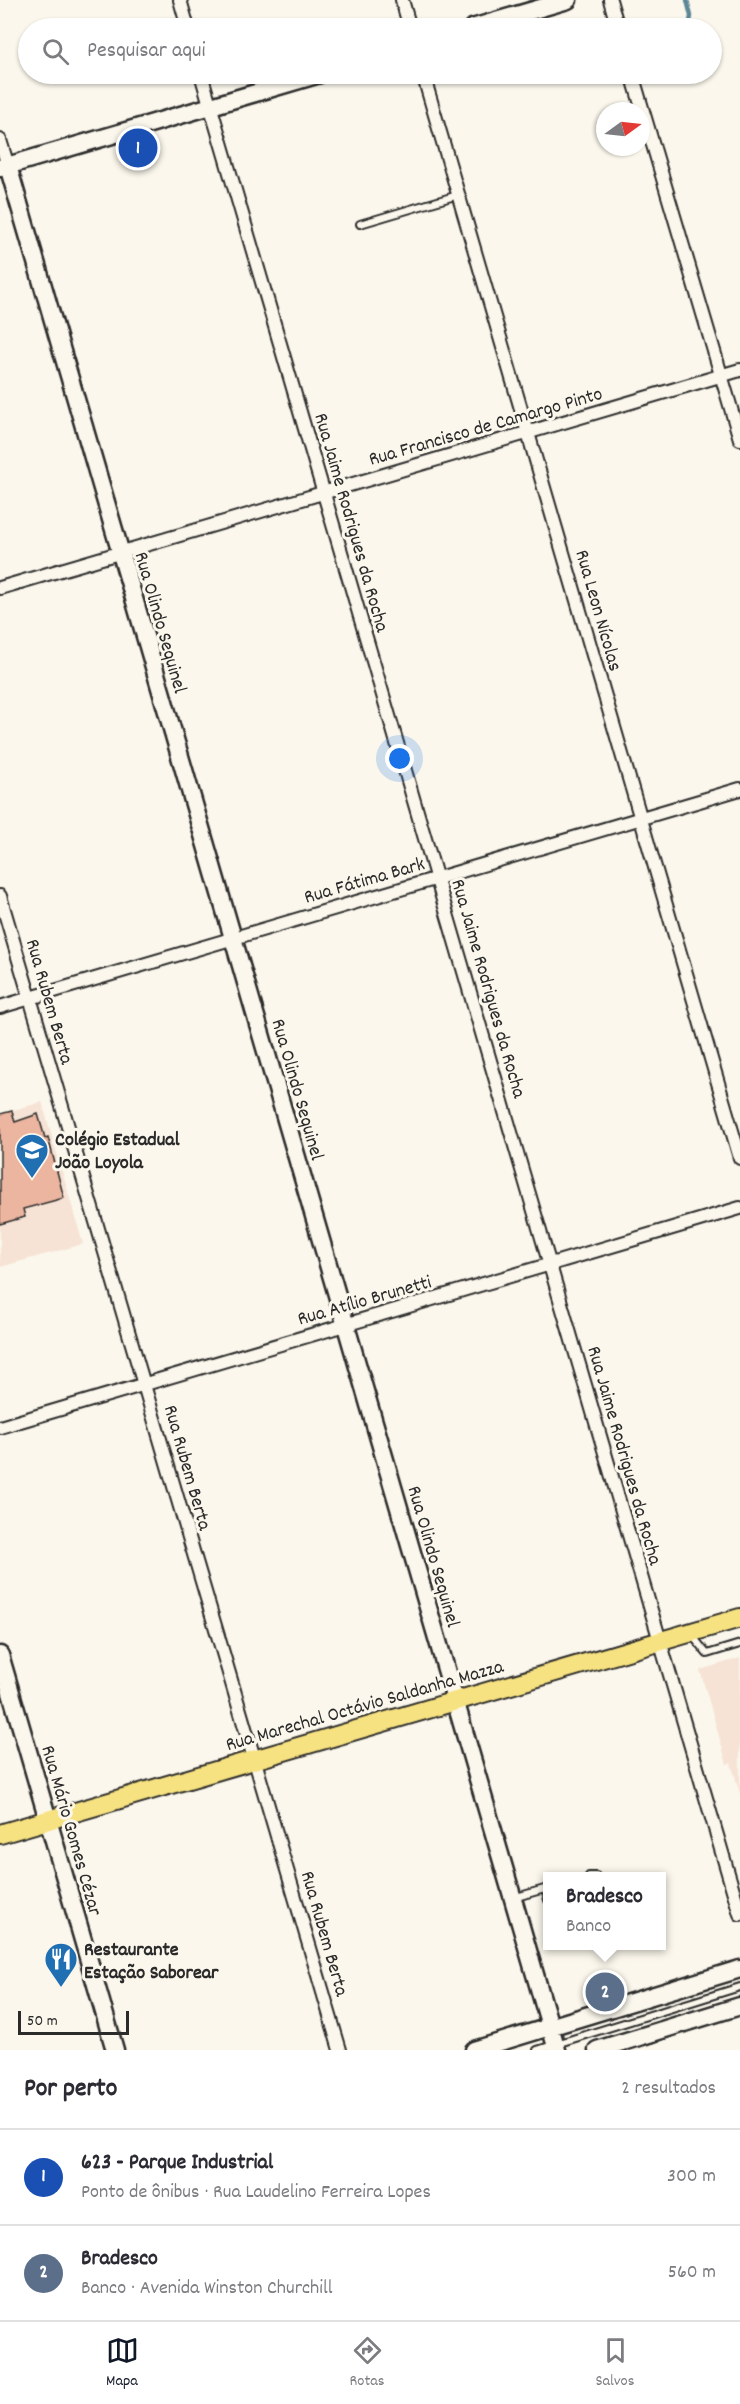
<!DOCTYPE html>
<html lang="pt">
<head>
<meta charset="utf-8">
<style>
	body { margin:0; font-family:Dekko,sans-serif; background:#f7f7f7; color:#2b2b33 }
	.compass { position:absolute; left:596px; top:102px; width:54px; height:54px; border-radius:50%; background:#fff; box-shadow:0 2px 4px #0004; rotate:75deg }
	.scale { position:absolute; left:18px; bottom:15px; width:111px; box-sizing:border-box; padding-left:6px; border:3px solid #2b2b2b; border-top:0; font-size:16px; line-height:21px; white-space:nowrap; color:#2b2b2b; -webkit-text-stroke:4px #fbf7ec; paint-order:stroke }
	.you { position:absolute; left:400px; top:759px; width:21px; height:21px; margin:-15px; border:4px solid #fff; border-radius:50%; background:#1a73e8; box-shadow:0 0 0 9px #1a73e833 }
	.badge { display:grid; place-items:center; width:39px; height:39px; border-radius:50%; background:#111827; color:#fff; font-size:20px; font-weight:700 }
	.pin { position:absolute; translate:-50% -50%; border:3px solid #fff; box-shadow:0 2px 6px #0006 }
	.popup { position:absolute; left:543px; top:1872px; width:123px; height:78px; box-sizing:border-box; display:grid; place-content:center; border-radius:0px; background:#fff; filter:drop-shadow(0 2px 4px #0005); font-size:20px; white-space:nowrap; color:#7c7c81 }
	.popup b { font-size:22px; color:#2b2b33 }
	.popup::after { content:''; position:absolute; left:50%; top:100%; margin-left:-12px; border:12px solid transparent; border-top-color:#fff }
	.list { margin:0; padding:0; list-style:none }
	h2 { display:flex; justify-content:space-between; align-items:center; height:78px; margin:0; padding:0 24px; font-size:26px }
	h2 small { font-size:20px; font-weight:400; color:#7c7c81 }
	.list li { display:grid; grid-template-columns:39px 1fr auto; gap:18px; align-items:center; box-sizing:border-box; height:96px; padding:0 24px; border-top:2px solid #e1e1e2 }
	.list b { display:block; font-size:22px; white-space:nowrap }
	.list p { margin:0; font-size:20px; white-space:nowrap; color:#7c7c81 }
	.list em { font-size:20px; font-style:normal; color:#7c7c81 }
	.icon { flex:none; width:33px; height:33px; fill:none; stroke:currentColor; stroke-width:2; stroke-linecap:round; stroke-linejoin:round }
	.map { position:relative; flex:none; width:740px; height:2050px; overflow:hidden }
	.search { position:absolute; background:#fff; box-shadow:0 2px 4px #0004; left:18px; right:18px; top:18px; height:66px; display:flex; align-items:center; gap:15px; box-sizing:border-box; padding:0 21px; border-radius:33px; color:#7c7c81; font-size:22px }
	.sheet { height:270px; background:#fff }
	nav { display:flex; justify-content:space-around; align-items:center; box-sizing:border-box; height:84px; border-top:2px solid #e1e1e2; background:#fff; font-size:16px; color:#7c7c81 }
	nav a { display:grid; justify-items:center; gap:3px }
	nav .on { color:#111827 }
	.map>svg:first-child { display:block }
	.built { fill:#f6e3d5 }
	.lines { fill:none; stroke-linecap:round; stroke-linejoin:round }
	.stream { stroke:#5c8796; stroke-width:4.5 }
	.building { fill:#ebb59f; stroke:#2b2b2b; stroke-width:1.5 }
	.lane-casing { stroke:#2b2b2b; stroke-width:10 }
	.street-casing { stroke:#2b2b2b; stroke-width:16 }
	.secondary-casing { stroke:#2b2b2b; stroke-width:21 }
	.primary-casing { stroke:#2b2b2b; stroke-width:22 }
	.lane { stroke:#fbf7ec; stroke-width:6 }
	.street { stroke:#fbf7ec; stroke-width:12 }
	.secondary { stroke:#fbf7ec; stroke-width:16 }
	.primary { stroke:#f7e281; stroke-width:18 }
	.labels { text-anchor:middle; stroke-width:6; stroke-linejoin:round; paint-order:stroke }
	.street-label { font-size:20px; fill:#2b2b2b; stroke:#fbf7ec }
	.poi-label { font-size:20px; font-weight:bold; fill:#2b2b2b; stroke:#fbf7ec; text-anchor:start }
</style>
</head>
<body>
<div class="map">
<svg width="740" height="2050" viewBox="0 0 740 2050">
	<rect width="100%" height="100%" fill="#fbf7ec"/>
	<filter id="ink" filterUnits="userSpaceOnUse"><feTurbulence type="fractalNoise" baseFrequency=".0167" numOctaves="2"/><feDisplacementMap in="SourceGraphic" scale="12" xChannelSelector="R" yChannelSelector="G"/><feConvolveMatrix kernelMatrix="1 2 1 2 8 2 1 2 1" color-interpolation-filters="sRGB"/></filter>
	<g filter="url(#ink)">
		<path class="built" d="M42,1102L83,1244L0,1267V1114Z
			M740,1658V1794L731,1763L727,1764L700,1670Z"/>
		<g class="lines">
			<path class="stream" d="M687,0L691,16L689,28
				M678,80L680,74"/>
		</g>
		<path class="building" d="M12,1111L15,1122L38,1114L45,1138L48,1137L64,1198L23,1209L25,1217L0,1224V1114Z"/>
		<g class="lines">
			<defs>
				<path id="lane" d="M360,224L458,195
					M691,1634L707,1654L740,1644
					M589,1876H596
					M545,1889L548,1900
					M513,1898L548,1888
					M537,2050L740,1987"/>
				<path id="street" d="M180,0L188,28
					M402,0L410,28
					M610,0L618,28
					M201,74L740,1914
					M423,74L740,1158
					M632,74L740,439
					M0,140L8,166
					M0,588L740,370
					M0,896L340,2050
					M0,1007L740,789
					M0,1427L740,1208"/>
				<path id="secondary" d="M472,28L568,0
					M8,166L557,2050
					M0,168L320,74
					M0,1655L115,2050
					M474,2050L740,1969
					M597,2050L740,2006"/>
				<path id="primary" d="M0,1834L740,1618"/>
			</defs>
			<use href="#lane" class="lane-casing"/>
			<use href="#street" class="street-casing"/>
			<use href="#secondary" class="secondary-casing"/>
			<use href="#primary" class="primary-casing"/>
			<use href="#lane" class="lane"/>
			<use href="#street" class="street"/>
			<use href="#secondary" class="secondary"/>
			<use href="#primary" class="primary"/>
		</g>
	</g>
	<defs>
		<symbol id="school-pin" viewBox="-11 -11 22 30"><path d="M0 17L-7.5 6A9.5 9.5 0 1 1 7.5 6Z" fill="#1f6fb2" stroke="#fbf7ec"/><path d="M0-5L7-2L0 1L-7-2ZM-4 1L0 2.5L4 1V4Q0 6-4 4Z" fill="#fff"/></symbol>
		<symbol id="restaurant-pin" viewBox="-11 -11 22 30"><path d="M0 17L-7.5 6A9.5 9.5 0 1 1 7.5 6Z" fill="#1f6fb2" stroke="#fbf7ec"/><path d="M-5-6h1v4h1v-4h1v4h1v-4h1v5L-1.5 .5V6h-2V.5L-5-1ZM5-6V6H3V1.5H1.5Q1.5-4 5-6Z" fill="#fff"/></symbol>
	</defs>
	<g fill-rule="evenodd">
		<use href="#school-pin" x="13" y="1131" width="38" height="52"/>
		<use href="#restaurant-pin" x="42" y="1940" width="38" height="52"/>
	</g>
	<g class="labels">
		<g class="street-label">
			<text transform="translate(485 425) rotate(-16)" y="7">Rua Francisco de Camargo Pinto</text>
			<text transform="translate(353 522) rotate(74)" y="7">Rua Jaime Rodrigues da Rocha</text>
			<text transform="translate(600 610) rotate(74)" y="7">Rua Leon Nícolas</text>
			<text transform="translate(162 622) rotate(74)" y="7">Rua Olindo Sequinel</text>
			<text transform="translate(364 879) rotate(-16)" y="7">Rua Fátima Bark</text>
			<text transform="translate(490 988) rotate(74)" y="7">Rua Jaime Rodrigues da Rocha</text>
			<text transform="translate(51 1001) rotate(74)" y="7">Rua Rubem Berta</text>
			<text transform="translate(299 1089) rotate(74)" y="7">Rua Olindo Sequinel</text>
			<text transform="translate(364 1299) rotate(-16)" y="7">Rua Atílio Brunetti</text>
			<text transform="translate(626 1455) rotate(74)" y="7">Rua Jaime Rodrigues da Rocha</text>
			<text transform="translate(189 1467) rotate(74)" y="7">Rua Rubem Berta</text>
			<text transform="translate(435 1556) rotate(74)" y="7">Rua Olindo Sequinel</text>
			<text transform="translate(364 1704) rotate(-16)" y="7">Rua Marechal Octávio Saldanha Mazza</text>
			<text transform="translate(73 1830) rotate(74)" y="7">Rua Mário Gomes Cézar</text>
			<text transform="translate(326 1933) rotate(74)" y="7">Rua Rubem Berta</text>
		</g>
		<g class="poi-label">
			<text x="55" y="1145">Colégio Estadual<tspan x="55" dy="23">João Loyola</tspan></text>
			<text x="84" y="1955">Restaurante<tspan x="84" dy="23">Estação Saborear</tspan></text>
		</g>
	</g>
</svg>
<svg class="compass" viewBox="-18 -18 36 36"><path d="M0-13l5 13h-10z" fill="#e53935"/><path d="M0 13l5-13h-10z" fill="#7c7c81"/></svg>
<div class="scale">50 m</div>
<div class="you"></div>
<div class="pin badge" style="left:138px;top:148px;background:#1a4fb4">1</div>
<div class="pin badge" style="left:605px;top:1992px;background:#5c6f8a">2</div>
<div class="popup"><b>Bradesco</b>Banco</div>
<div class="search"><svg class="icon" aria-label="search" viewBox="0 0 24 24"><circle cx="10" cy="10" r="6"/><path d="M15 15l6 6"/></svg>Pesquisar aqui</div>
</div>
<section class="sheet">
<h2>Por perto<small>2 resultados</small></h2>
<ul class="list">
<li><span class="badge" style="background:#1a4fb4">1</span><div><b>623 - Parque Industrial</b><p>Ponto de ônibus · Rua Laudelino Ferreira Lopes</p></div><em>300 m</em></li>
<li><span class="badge" style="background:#5c6f8a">2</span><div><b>Bradesco</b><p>Banco · Avenida Winston Churchill</p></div><em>560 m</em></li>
</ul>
</section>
<nav>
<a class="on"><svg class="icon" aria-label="map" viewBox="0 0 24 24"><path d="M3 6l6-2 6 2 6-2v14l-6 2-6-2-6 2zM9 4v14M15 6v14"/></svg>Mapa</a>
<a><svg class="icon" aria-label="directions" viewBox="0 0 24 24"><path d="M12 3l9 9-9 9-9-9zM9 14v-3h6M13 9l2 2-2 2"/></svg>Rotas</a>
<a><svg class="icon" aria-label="saved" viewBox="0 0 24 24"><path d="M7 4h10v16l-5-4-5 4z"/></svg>Salvos</a>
</nav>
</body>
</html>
